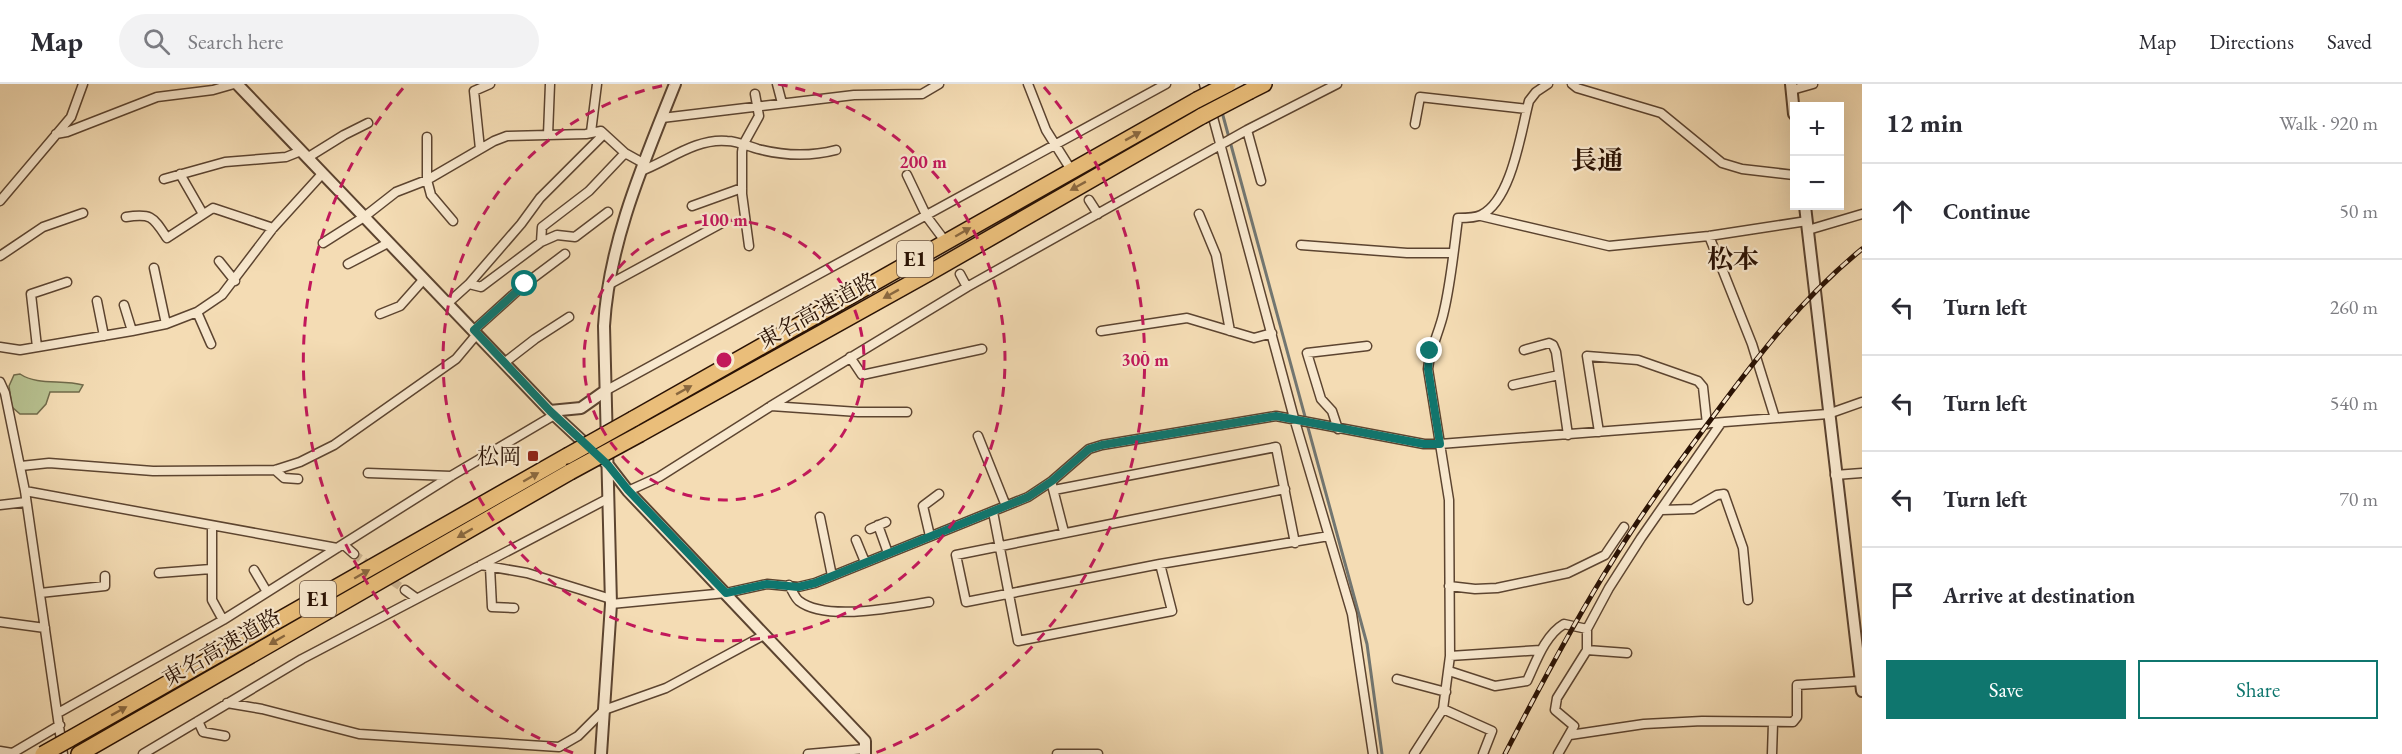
<!DOCTYPE html>
<html lang="en">
<head>
<meta charset="utf-8">
<style>
	body { margin:0; font-family:"EB Garamond","Noto Serif JP",serif; background:#f2f2f3; color:#2b2b33 }
	.controls { position:absolute; right:18px; top:18px; display:grid; overflow:hidden; border-radius:0px; box-shadow:0 6px 24px #0002 }
	.controls button { width:54px; height:54px; display:grid; place-items:center; padding:0; border:0; border-bottom:2px solid #e1e1e2; background:#fff; color:#2b2b33; font:30px sans-serif }
	.stop { position:absolute; width:18px; height:18px; margin:-14px; border:4px solid #0f766e; border-radius:50%; background:#fff }
	.stop.end { background:#0f766e; border-color:#fff; box-shadow:0 2px 6px #0008 }
	.list { margin:0; padding:0; list-style:none }
	h2 { display:flex; justify-content:space-between; align-items:center; height:78px; margin:0; padding:0 24px; font-size:26px }
	h2 small { font-size:20px; font-weight:400; color:#7c7c81 }
	.list li { display:grid; grid-template-columns:39px 1fr auto; gap:18px; align-items:center; box-sizing:border-box; height:96px; padding:0 24px; border-top:2px solid #e1e1e2 }
	.list b { display:block; font-size:22px; white-space:nowrap }
	.list em { font-size:20px; font-style:normal; color:#7c7c81 }
	.actions { display:flex; gap:12px; padding:18px 24px }
	.actions a { flex:1; padding:14px 0; border:2px solid #0f766e; border-radius:0px; text-align:center; font-size:21px; color:#0f766e }
	.actions .main { background:#0f766e; color:#fff }
	.icon { flex:none; width:33px; height:33px; fill:none; stroke:currentColor; stroke-width:2; stroke-linecap:round; stroke-linejoin:round }
	.map { position:relative; flex:none; width:1862px; height:670px; overflow:hidden }
	header { display:flex; align-items:center; gap:36px; box-sizing:border-box; height:84px; padding:0 30px; background:#fff; border-bottom:2px solid #e1e1e2 }
	header strong { font-size:28px }
	nav { display:flex; gap:33px; margin-inline-start:auto; font-size:21px }
	.search { width:420px; height:54px; background:#f2f2f3; display:flex; align-items:center; gap:15px; box-sizing:border-box; padding:0 21px; border-radius:33px; color:#7c7c81; font-size:22px }
	main { display:flex }
	aside { flex:1; background:#fff }
	.map>svg:first-child { display:block }
	.green { fill:#b7c190; stroke:#706a4a; stroke-width:1.5 }
	.lines { fill:none; stroke-linecap:round; stroke-linejoin:round }
	.stream { stroke:#727671; stroke-width:3 }
	.minor-tunnel { stroke:#ccb491; stroke-width:8; stroke-dasharray:8 4; stroke-linecap:butt }
	.minor-casing { stroke:#5c4430; stroke-width:11 }
	.tertiary-casing { stroke:#5c4430; stroke-width:14 }
	.motorway-casing { stroke:#2a1204; stroke-width:18 }
	.minor { stroke:#f8e8ce; stroke-width:8 }
	.tertiary { stroke:#f8e8ce; stroke-width:10 }
	.motorway { stroke:#eabe7a; stroke-width:15 }
	.rail-casing { stroke:#2a1204; stroke-width:5 }
	.rail { stroke:#f8e8ce; stroke-width:3; stroke-dasharray:9; stroke-linecap:butt }
	.motorway-bridge-casing { stroke:#2a1204; stroke-width:18; stroke-linecap:butt }
	.motorway-bridge { stroke:#eabe7a; stroke-width:15 }
	.oneway { fill:#8a683f }
	.route { stroke:#0f766e; stroke-width:8 }
	.ring { fill:none; stroke:#c2185b; stroke-width:3; stroke-dasharray:10 8 }
	.poi-dot { fill:#8f2418; stroke:#f8e8ce; stroke-width:2 }
	.labels { text-anchor:middle; stroke-width:4.5; stroke-linejoin:round; paint-order:stroke }
	.shield { fill:#f8e8ce; stroke:#685241; stroke-width:1.5 }
	.shield-label { font-size:21px; font-weight:bold; fill:#2a1204 }
	.street-label { font-size:22px; fill:#2a1204; stroke:#f8e8ce }
	.poi-label { font-size:22px; fill:#2a1204; stroke:#f8e8ce; text-anchor:end }
	.quarter-label { font-size:26px; font-weight:bold; fill:#2a1204; stroke:#f8e8ce }
	.centre { fill:#c2185b; stroke:#f8e8ce; stroke-width:3 }
	.ring-label { font-size:18px; text-anchor:middle; font-weight:bold; fill:#c2185b; stroke:#f8e8ce; stroke-width:4.5; stroke-linejoin:round; paint-order:stroke }
</style>
</head>
<body>
<header>
<strong>Map</strong>
<div class="search"><svg class="icon" aria-label="search" viewBox="0 0 24 24"><circle cx="10" cy="10" r="6"/><path d="M15 15l6 6"/></svg>Search here</div>
<nav><a>Map</a><a>Directions</a><a>Saved</a></nav>
</header>
<main>
<div class="map">
<svg width="1862" height="670" viewBox="0 0 1862 670">
	<rect width="100%" height="100%" fill="#f4dcb4"/>
	<filter id="stains"><feTurbulence type="fractalNoise" baseFrequency=".00333" numOctaves="4"/><feColorMatrix values="0 0 0 0 .2 0 0 0 0 .09 0 0 0 0 .02 0 0 0 .5 -.17"/></filter>
	<radialGradient id="worn" r=".72"><stop offset=".6" stop-color="#630" stop-opacity="0"/><stop offset="1" stop-color="#630" stop-opacity=".3"/></radialGradient>
	<path class="green" d="M20,290C38,302 62,295 83,301L79,308H50L46,320L37,330H20L12,323L9,302L14,291Z"/>
	<g class="lines">
		<path class="stream" d="M1222,28L1367,560L1382,670"/>
		<path class="minor-tunnel" d="M354,470L405,506"/>
		<defs>
			<path id="minor" d="M777,0L782,19
				M1028,0L1046,46L1068,81
				M1204,0L1294,334L1352,530L1373,670
				M1572,0L1577,4L1661,29L1722,79L1742,85L1794,91
				M1792,6L1813,0
				M662,34L854,11L922,10L939,0
				M1415,40L1420,13L1527,25
				M1247,46L1261,97
				M591,48L597,0
				M56,50L67,48L157,13L213,6L234,0
				M548,51L550,0
				M427,53V96L431,111L453,137
				M480,65L474,7L490,0
				M307,74L344,51L368,39
				M641,87C668,77 696,54 727,57C737,57 748,62 758,65C785,72 809,73 836,66
				M180,90L203,130
				M907,91L927,133L942,153
				M164,95L225,78L286,73L301,67
				M1089,116L1098,130
				M0,117L71,33L83,0
				M692,122L742,104
				M1199,130L1216,171L1230,247
				M1481,132L1609,162L1709,152L1807,137
				M126,133C152,129 153,133 167,154L213,124L273,144
				M1808,146L1862,130
				M1709,152L1752,260L1775,334
				M541,158L542,143L589,107L625,69
				M323,159L364,133L396,108L427,96L494,57L507,52L586,50L601,47L625,69L643,79
				M1301,161L1407,169H1453
				M749,162L742,110V68L743,61L759,32L755,10
				M0,172L43,143L83,129
				M219,177L235,197
				M348,180L388,159
				M154,184L166,240
				M960,190L967,203
				M469,200L521,140L540,114L604,50
				M608,201L722,139
				M97,217L104,252
				M448,219L469,200L481,203L541,158L557,151L575,153L608,128
				M124,221L132,247
				M197,228L211,260
				M380,230L400,222L424,195
				M474,246L525,200L565,170
				M1101,247L1187,234L1254,254L1272,249
				M0,263L20,266L132,247L166,240L197,228L222,211L273,144L322,90
				M37,263L31,210L67,198
				M1524,266L1549,259L1553,261L1556,268L1568,351
				M850,273L862,291L982,265
				M504,279L535,255L569,233
				M0,298L5,309L25,407L63,670
				M1513,301L1559,291
				M605,307L1166,0
				M771,322L858,328H907
				M1338,345L1332,327L1321,315L1307,269L1367,262
				M1599,348L1587,272L1638,276L1698,297L1703,303L1707,340
				M978,352L1006,422
				M21,382L49,379L153,387L275,386L300,378L334,361L456,275L477,250
				M275,386L284,394L298,395
				M368,389L451,392
				M1835,391L1862,389
				M1052,401L1064,448
				M1285,405L956,471L966,518L1160,480L1329,452
				M1054,406L1276,363L1295,459
				M25,407L337,464
				M628,407L659,393L771,322L967,203L1247,46L1337,0
				M0,421L26,418
				M1662,426L1693,425L1717,411L1724,410L1743,464L1748,516
				M993,428L1018,557L1172,527L1160,480
				M820,433L832,492
				M878,441L888,469
				M212,442V516L223,536
				M870,445L886,438
				M930,452L923,422L939,410
				M856,456L865,478
				M344,461L354,470
				M481,481L527,489L611,515
				M490,483L492,523L514,524
				M254,486L267,508
				M159,489L211,485
				M789,501C792,506 795,514 799,517C826,538 897,523 929,518
				M1449,502L1475,505L1497,504L1568,489L1605,471L1624,443
				M405,506L416,514
				M40,509L105,502V492
				M611,520L726,509L767,500L798,503L815,499L1028,413L1052,397L1089,365L1102,361L1276,332L1424,360H1440L1828,330L1862,318
				M0,538L45,544
				M1587,566V545L1609,504L1641,454L1721,339
				M1450,572L1541,566
				M1449,587L1495,602L1527,597C1536,578 1545,551 1564,540L1587,545
				M1397,595L1446,608
				M227,619L262,625L359,650L559,663L578,652L604,626L666,604L764,551
				M1443,625L1492,647L1483,670
				M58,629L223,536L451,392L556,330
				M198,637L203,648L225,652
				M1570,651L1644,640L1702,637L1793,638L1797,633V601L1862,597
				M0,667L12,669
				M11,670L60,641
				M143,670L302,575L607,415
				M808,670L865,665
				M1057,670H1098
				M1414,670L1443,625L1450,572L1449,416L1428,285C1430,264 1440,247 1444,227C1451,197 1454,165 1458,134C1465,134 1475,134 1481,131C1512,116 1521,47 1529,17L1536,8L1548,0
				M1558,670L1574,642L1555,626L1557,614L1587,566L1627,569
				M1772,670L1773,639"/>
			<path id="tertiary" d="M237,0L550,327L608,381L628,407L865,657V670
				M1791,0L1794,30
				M1805,122L1862,607
				M550,327L581,324L605,307
				M601,670L611,520L604,242C609,157 644,78 675,0"/>
			<path id="motorway" d="M1250,7L1264,0
				M633,335L1197,16
				M640,350L929,189L1202,32
				M68,656L567,372
				M79,670L570,388"/>
		</defs>
		<use href="#minor" class="minor-casing"/>
		<use href="#tertiary" class="tertiary-casing"/>
		<use href="#motorway" class="motorway-casing"/>
		<use href="#minor" class="minor"/>
		<use href="#tertiary" class="tertiary"/>
		<use href="#motorway" class="motorway"/>
		<defs>
			<path id="rail" d="M1505,670C1539,604 1574,538 1613,476C1643,427 1678,380 1712,334C1757,273 1803,213 1862,165"/>
		</defs>
		<use href="#rail" class="rail-casing"/>
		<use href="#rail" class="rail"/>
		<defs>
			<path id="motorway-bridge" d="M1197,16L1228,0
				M1202,32L1250,7
				M567,372L633,335
				M570,388L640,350
				M43,670L68,656"/>
		</defs>
		<use href="#motorway-bridge" class="motorway-bridge-casing"/>
		<use href="#motorway-bridge" class="motorway-bridge"/>
	</g>
	<defs><path id="oneway-solid" d="M-6-.8H1V-3.2L6.5 0L1 3.2V.8H-6Z" transform="scale(1.5)"/></defs>
	<g class="oneway">
		<use href="#oneway-solid" transform="translate(1133 52) rotate(-29)"/>
		<use href="#oneway-solid" transform="translate(1078 102) rotate(151)"/>
		<use href="#oneway-solid" transform="translate(963 148) rotate(-30)"/>
		<use href="#oneway-solid" transform="translate(891 210) rotate(151)"/>
		<use href="#oneway-solid" transform="translate(684 306) rotate(-29)"/>
		<use href="#oneway-solid" transform="translate(531 393) rotate(-30)"/>
		<use href="#oneway-solid" transform="translate(465 449) rotate(150)"/>
		<use href="#oneway-solid" transform="translate(362 490) rotate(-30)"/>
		<use href="#oneway-solid" transform="translate(277 556) rotate(150)"/>
		<use href="#oneway-solid" transform="translate(119 627) rotate(-29)"/>
	</g>
	<g class="lines">
		<path class="route" d="M525,200L474,246L550,327L608,381L628,406L726,509L767,500L798,503L815,499L1028,413L1052,397L1089,365L1102,361L1276,332L1424,360H1440L1428,285L1430,267"/>
	</g>
	<g class="ring">
		<circle cx="724" cy="276" r="140"/>
		<path d="M778 0A281 281 0 1 1 670 0"/>
		<path d="M573 669A421 421 0 0 1 404 3M1044 3A421 421 0 0 1 875 669"/>
	</g>
	<rect class="poi-dot" x="527" y="366" width="12" height="12" rx="3"/>
	<g class="labels">
		<g class="shield">
			<rect x="897" y="157" width="36" height="36" rx="4.5"/>
			<rect x="300" y="497" width="36" height="36" rx="4.5"/>
		</g>
		<g class="shield-label">
			<text x="915" y="182">E1</text>
			<text x="318" y="522">E1</text>
		</g>
		<g class="street-label">
			<text transform="translate(817 226) rotate(-29)" y="8">東名高速道路</text>
			<text transform="translate(221 563) rotate(-30)" y="8">東名高速道路</text>
		</g>
		<g class="poi-label">
			<text x="521" y="380">松岡</text>
		</g>
		<g class="quarter-label">
			<text x="1597" y="85">長通</text>
			<text x="1733" y="184">松本</text>
		</g>
	</g>
	<circle cx="724" cy="276" r="9" class="centre"/>
	<g class="ring-label">
		<text x="923" y="84">200 m</text>
		<text x="724" y="142">100 m</text>
		<text x="1145" y="282">300 m</text>
	</g>
	<rect width="100%" height="100%" filter="url(#stains)"/>
	<rect width="100%" height="100%" fill="url(#worn)"/>
</svg>
<div class="controls">
<button>+</button>
<button>−</button>
</div>
<div class="stop" style="left:525px;top:200px"></div>
<div class="stop end" style="left:1430px;top:267px"></div>
</div>
<aside>
<h2>12 min<small>Walk · 920 m</small></h2>
<ul class="list">
<li><svg class="icon" aria-label="ahead" viewBox="0 0 24 24"><path d="M12 20V5M6 11l6-6 6 6"/></svg><div><b>Continue</b></div><em>50 m</em></li>
<li><svg class="icon" aria-label="left" viewBox="0 0 24 24"><path d="M17 20v-9H6M10 6l-5 5 5 5"/></svg><div><b>Turn left</b></div><em>260 m</em></li>
<li><svg class="icon" aria-label="left" viewBox="0 0 24 24"><path d="M17 20v-9H6M10 6l-5 5 5 5"/></svg><div><b>Turn left</b></div><em>540 m</em></li>
<li><svg class="icon" aria-label="left" viewBox="0 0 24 24"><path d="M17 20v-9H6M10 6l-5 5 5 5"/></svg><div><b>Turn left</b></div><em>70 m</em></li>
<li><svg class="icon" aria-label="arrive" viewBox="0 0 24 24"><path d="M6 21V4h12l-3 4 3 4H6"/></svg><div><b>Arrive at destination</b></div></li>
</ul>
<div class="actions"><a class="main">Save</a><a>Share</a></div>
</aside>
</main>
</body>
</html>
